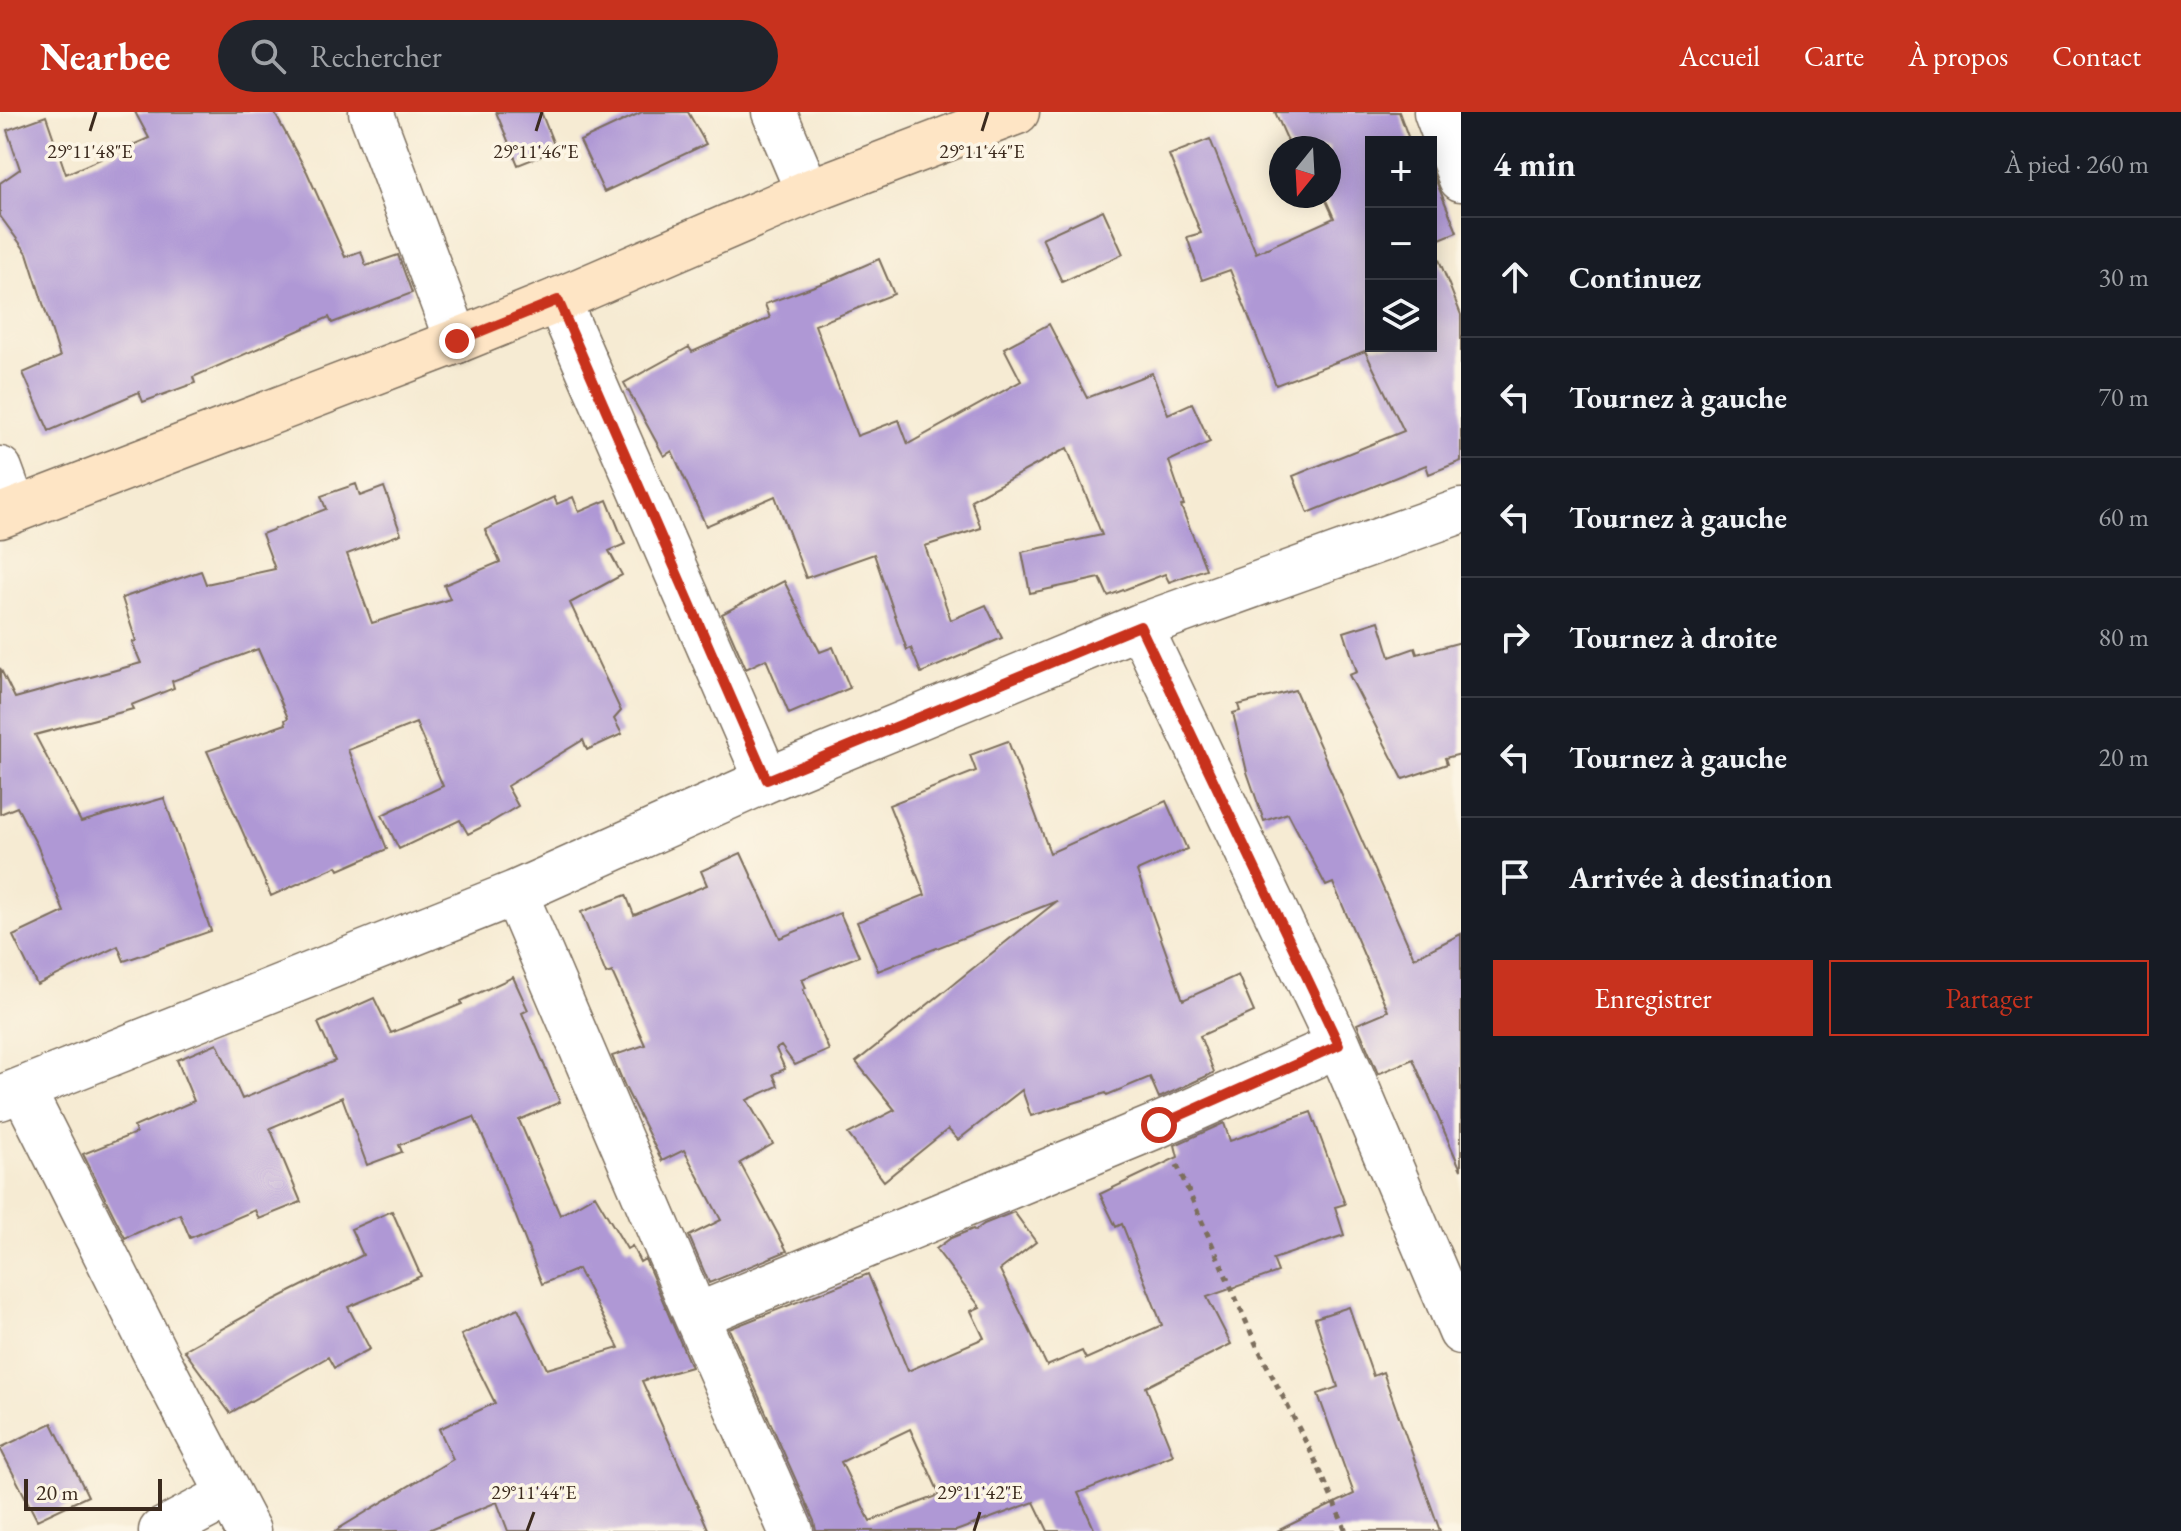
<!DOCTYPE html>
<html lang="fr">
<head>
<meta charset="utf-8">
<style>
	body { margin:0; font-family:"EB Garamond",serif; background:#20242c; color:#f1f3f6 }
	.controls { position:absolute; right:24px; top:24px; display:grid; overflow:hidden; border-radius:0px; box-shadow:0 4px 20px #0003 }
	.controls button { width:72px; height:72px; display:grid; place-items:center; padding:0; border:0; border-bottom:2px solid #363941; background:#171b24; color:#f1f3f6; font:40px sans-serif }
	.compass { position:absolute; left:1269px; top:24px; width:72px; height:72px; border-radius:50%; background:#171b24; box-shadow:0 4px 20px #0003; rotate:198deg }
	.scale { position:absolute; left:24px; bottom:20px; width:138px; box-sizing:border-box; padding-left:8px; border:4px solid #3b2a1e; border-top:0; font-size:22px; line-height:28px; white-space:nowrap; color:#3b2a1e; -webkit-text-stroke:6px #fcf5e5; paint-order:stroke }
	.stop { position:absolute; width:24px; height:24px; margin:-18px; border:6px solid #c8321e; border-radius:50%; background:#fff }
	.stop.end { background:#c8321e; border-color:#fff; box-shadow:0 2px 8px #0008 }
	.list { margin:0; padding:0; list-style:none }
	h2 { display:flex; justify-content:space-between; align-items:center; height:104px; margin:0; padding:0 32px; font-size:34px }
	h2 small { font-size:26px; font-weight:400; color:#9ea1a6 }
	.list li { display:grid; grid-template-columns:52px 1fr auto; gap:24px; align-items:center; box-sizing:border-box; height:120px; padding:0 32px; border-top:2px solid #363941 }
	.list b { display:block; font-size:30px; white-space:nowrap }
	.list em { font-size:26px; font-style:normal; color:#9ea1a6 }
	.actions { display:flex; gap:16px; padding:24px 32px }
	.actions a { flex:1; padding:18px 0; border:2px solid #c8321e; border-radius:0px; text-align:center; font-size:28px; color:#c8321e }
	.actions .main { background:#c8321e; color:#fff }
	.icon { flex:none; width:44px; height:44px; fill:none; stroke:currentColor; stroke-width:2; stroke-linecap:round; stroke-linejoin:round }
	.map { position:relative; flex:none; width:1461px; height:1419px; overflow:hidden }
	header { display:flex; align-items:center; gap:48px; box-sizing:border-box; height:112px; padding:0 40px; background:#c8321e; color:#fff }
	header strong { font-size:38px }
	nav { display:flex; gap:44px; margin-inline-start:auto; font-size:28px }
	.search { width:560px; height:72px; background:#20242c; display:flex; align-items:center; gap:20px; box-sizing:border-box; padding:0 28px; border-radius:44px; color:#9ea1a6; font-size:30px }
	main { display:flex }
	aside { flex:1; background:#171b24 }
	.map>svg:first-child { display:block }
	.building { fill:#af98d5; fill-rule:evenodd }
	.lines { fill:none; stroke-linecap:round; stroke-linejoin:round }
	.street-casing { stroke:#7c6e5d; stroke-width:47 }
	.secondary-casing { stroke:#7c6e5d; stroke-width:47 }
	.path { stroke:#7c6e5d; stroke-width:5; stroke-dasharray:6 6; stroke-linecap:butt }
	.street { stroke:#fff; stroke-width:44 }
	.secondary { stroke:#fee5c5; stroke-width:44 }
	.route { stroke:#c8321e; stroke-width:10 }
	.ticks { fill:none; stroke:#3b2a1e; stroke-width:3 }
	.ticks-label { font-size:20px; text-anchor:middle; fill:#3b2a1e; stroke:#fcf5e5; stroke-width:7; stroke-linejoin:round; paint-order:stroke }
</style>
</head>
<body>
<header>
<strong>Nearbee</strong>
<div class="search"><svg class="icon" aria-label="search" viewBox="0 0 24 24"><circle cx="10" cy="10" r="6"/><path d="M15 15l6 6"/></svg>Rechercher</div>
<nav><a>Accueil</a><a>Carte</a><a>À propos</a><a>Contact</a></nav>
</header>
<main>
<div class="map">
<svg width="1461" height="1419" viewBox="0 0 1461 1419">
	<rect width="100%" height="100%" fill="#fcf5e5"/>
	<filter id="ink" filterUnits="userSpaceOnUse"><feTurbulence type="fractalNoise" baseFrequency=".0125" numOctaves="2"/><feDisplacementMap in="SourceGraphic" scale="16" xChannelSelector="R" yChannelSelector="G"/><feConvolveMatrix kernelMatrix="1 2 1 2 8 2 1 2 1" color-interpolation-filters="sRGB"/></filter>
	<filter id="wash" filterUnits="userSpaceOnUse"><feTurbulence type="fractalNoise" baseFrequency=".006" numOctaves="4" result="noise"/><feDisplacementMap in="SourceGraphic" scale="32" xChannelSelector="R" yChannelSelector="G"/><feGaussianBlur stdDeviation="1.8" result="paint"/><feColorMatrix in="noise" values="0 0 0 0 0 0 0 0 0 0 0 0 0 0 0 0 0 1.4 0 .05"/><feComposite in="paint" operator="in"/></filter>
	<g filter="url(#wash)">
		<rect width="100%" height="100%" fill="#f6ebd3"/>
		<g id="blocks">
			<path class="building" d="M135,0H274L307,60L345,145L361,139L366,154L398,143L412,181L332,211L329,205L193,265L195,271L143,290L139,280L49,319L23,261L60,245L27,141L0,104V71L20,57L7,18L46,4L66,62L149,26Z
				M496,0H541L556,38L518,53Z
				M642,0H688L706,32L604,80L580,29Z
				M1275,0H1399L1410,30H1371V234H1431V63L1433,62L1441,81L1457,120L1432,130L1461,203V349L1429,362L1426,353L1308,401L1293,364L1404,319L1365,239L1276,273L1230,158L1202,168L1187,125L1201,121L1169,43L1210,27L1256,141L1334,106L1324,84H1329V36H1291Z
				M1103,98L1123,142L1062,170L1042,126Z
				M879,147L894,182L815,213L857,324L899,308L908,332L1021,269L1004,236L1049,212L1087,286L1152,261L1168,302L1192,291L1210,330L1169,349L1184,393L1181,394L1206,457L1169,470L1165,462L1108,484L1100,466L1030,481L1022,440L1102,423L1067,336L971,388L981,416L925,434L951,508L986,493L1002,526L921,561L911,536L907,538L874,442L806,466L775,384L706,414L672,339L664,344L624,271L689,235L692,240L770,206L765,192L831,168Z
				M356,372L360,384L384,375L401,422L347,442L372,511L450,487L444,473L500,450L485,418L554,385L557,392L573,385L579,400L607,388L625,432L609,439L622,463L570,491L621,599L614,607L622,622L587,638L583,628L507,674L518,694L488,712L468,722L460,708L399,737L382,703L443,674L416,611L348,638L387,737L339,758L337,754L271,784L207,639L286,612L285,608L288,606L258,537L172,569L174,576L131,593L133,597L35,623L81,710L164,686L211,819L124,849L118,834L37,873L13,824L64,800L37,733L17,695L0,702V556L15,586L141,551L132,530L136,529L122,486L201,459L206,472L275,457L262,422L326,397L321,384Z
				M784,469L820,540L833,535L850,576L789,602L766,547L746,557L722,502Z
				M1379,509L1390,545L1415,536L1417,542L1461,530V642L1445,646L1447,652L1403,667L1349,563L1357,560L1344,520Z
				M1295,578L1414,846L1461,822V1058L1413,947L1378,962L1357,912L1388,899L1333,771L1326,774L1288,701L1264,709L1247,660L1233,601L1240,599L1238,593Z
				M1008,629L1050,741L1166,689L1187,737L1137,759L1183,888L1238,863L1254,900L1200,924L1214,960L1209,963L1159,986L1150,965L1107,983L1106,981L1031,1004L1022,978L958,1028L948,1017L884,1069L848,1022L895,998L856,950L1057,789L878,859L857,810L925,783L889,693L976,659L970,643Z
				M741,741L780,826L840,801L859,844L802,867L806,876L803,877L829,938L795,953L781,934L776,937L785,957L773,962L778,974L747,988L773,1032L740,1051L787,1139L709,1171L689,1124L721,1108L684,1038L662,1049L626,977L612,944L645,933L612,860L606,862L581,800L626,783L634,803L707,773L701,759Z
				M513,865L528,898L522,901L560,990L519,1008L560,1103L595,1083L627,1137L632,1134L640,1150L645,1147L691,1255L642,1269L709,1419H508L497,1390L426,1419H335L453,1347L439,1317L495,1291L461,1223L518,1196L547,1257L619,1236L578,1157L542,1172L496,1053L474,1005L399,1033L402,1040L367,1053L342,985L270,1016L301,1090L259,1107L255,1098L190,1126L180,1102L125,1126L83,1042L136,1021L134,1015L194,989L177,948L217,931L242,987L335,949L318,911L374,886L391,921L462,892L461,889Z
				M1311,1000L1345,1092L1335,1095L1344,1123L1273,1147L1278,1160L1207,1185L1231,1232L1146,1275L1173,1343L1078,1381L1095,1419H1048L1034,1390L956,1419H816L814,1409L729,1217L868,1162L908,1259L984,1226L971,1199L980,1195L936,1137L951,1126L973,1117L975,1119L984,1112L1014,1100L1036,1130L1000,1158L1047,1254L1082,1239L1086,1247L1162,1213L1122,1112L1116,1115L1100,1082L1178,1045L1175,1033L1224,1011L1230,1029ZM910,1317L940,1383L870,1409L841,1350Z
				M392,1099L421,1164L348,1195L370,1237L334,1256L328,1245L230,1301L184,1238L274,1188L363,1143L351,1117Z
				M1349,1195L1373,1264L1383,1260L1440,1419H1277L1354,1382L1318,1282L1338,1275L1315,1206Z
				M52,1311L88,1384L37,1408L0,1336Z"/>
		</g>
	</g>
	<g filter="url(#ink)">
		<use href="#blocks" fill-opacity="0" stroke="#7c6e5d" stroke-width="2"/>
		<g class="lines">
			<defs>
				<path id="street" d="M371,0L457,229
					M774,0L808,80
					M1436,0L1461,67
					M558,188L767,668
					M0,357L15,398
					M1140,514L1339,933L1461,1220
					M515,781L696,1204L791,1419
					M23,978L156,1243L248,1419
					M0,986L515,781L767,668L1140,514L1461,399
					M696,1204L1159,1013L1339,933
					M161,1419L229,1383"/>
				<path id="secondary" d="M0,404L457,229L558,188L808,80L1017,0"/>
			</defs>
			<use href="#street" class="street-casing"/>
			<use href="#secondary" class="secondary-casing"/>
			<path class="path" d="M1177,1053L1256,1232L1317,1352L1346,1419"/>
			<use href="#street" class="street"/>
			<use href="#secondary" class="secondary"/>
		</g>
	</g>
	<g class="lines" filter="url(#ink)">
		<path class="route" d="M457,229L558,188L767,668L1140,514L1339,933L1159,1013"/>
	</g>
	<path class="ticks" d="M90,19L96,0M536,19L542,0M982,19L988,0M527,1419L534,1400M974,1419L980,1400"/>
	<g class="ticks-label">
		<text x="90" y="46">29°11'48"E</text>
		<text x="536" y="46">29°11'46"E</text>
		<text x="982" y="46">29°11'44"E</text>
		<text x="534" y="1387">29°11'44"E</text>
		<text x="980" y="1387">29°11'42"E</text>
	</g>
</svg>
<div class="controls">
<button>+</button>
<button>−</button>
<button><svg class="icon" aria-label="layers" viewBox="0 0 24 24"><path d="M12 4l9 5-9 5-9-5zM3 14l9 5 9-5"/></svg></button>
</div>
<svg class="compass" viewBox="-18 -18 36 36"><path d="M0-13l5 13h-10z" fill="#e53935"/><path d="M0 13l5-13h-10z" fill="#9ea1a6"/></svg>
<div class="scale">20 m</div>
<div class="stop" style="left:1159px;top:1013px"></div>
<div class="stop end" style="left:457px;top:229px"></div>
</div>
<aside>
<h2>4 min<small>À pied · 260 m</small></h2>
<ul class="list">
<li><svg class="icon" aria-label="ahead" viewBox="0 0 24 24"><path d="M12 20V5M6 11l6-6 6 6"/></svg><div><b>Continuez</b></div><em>30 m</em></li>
<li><svg class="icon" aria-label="left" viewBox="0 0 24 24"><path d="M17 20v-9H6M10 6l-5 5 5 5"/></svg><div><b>Tournez à gauche</b></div><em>70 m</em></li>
<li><svg class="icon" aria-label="left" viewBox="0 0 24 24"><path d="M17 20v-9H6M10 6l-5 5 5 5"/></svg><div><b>Tournez à gauche</b></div><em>60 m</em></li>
<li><svg class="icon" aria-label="right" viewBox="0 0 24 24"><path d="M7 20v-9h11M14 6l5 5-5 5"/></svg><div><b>Tournez à droite</b></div><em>80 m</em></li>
<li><svg class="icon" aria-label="left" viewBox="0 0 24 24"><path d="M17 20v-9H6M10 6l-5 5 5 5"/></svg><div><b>Tournez à gauche</b></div><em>20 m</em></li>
<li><svg class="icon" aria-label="arrive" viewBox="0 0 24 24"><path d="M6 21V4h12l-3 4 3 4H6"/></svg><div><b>Arrivée à destination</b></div></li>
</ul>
<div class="actions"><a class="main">Enregistrer</a><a>Partager</a></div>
</aside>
</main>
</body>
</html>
